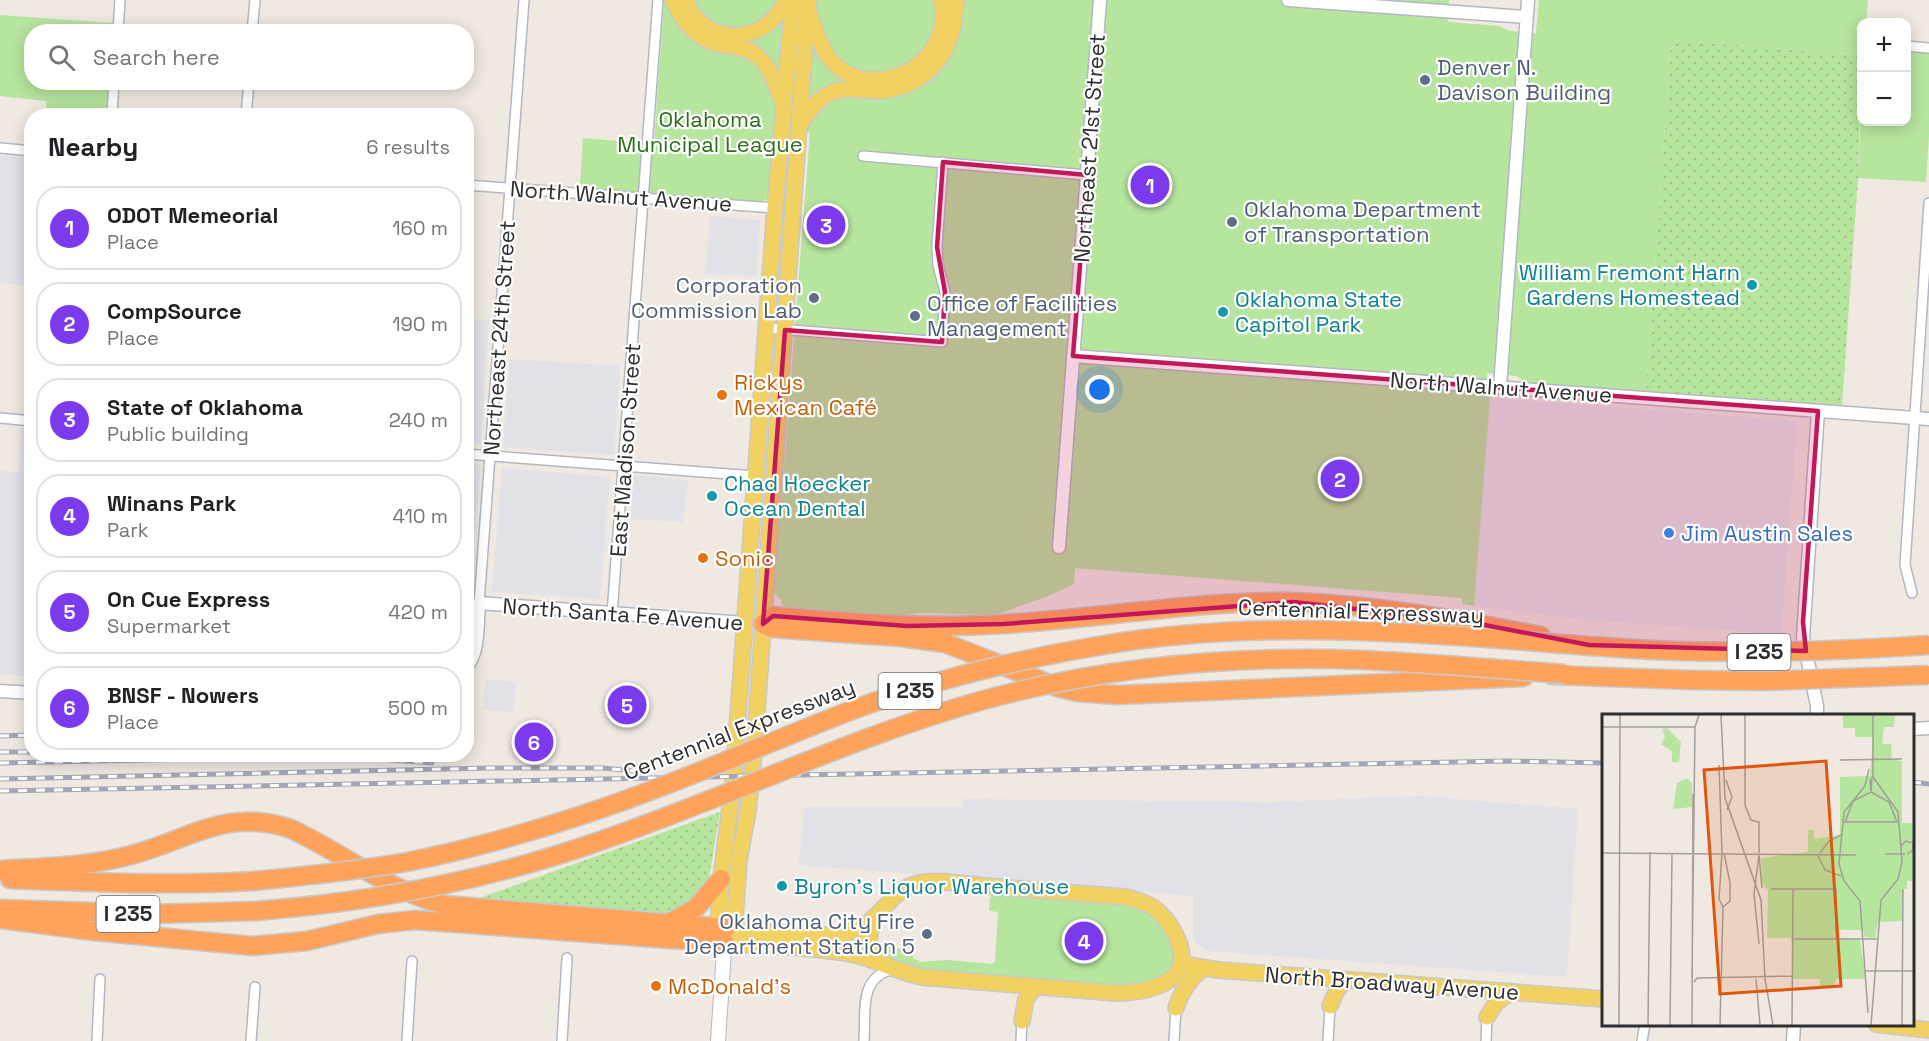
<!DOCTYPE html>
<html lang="en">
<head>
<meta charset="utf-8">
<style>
	body { margin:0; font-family:"Space Grotesk",sans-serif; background:#f2f2f2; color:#202124 }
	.controls { position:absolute; right:18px; top:18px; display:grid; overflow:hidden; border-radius:12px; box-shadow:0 3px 15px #0003 }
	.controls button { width:54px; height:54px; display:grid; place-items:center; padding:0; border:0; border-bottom:2px solid #e0e0e0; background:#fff; color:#202124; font:30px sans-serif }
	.you { position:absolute; left:1100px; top:390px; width:21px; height:21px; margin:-15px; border:4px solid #fff; border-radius:50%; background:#1a73e8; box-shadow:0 0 0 9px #1a73e833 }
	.badge { display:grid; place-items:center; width:39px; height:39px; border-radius:50%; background:#7c3aed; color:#fff; font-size:20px; font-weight:700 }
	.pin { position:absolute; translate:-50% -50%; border:3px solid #fff; box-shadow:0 2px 6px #0006 }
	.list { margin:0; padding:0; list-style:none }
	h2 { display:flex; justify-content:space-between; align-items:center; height:78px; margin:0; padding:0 24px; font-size:26px }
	h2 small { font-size:20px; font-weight:400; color:#757577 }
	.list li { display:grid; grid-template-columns:39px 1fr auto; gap:18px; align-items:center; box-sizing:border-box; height:84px; margin:0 12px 12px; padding:0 12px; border:2px solid #e0e0e0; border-radius:24px }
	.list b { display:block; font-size:22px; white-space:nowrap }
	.list p { margin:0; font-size:20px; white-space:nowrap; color:#757577 }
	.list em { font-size:20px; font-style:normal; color:#757577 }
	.icon { flex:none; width:33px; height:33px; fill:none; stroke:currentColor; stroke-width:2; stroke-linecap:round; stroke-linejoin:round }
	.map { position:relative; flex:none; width:1929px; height:1041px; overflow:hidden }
	.search { position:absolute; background:#fff; box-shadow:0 3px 15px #0003; left:24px; top:24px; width:450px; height:66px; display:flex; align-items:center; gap:15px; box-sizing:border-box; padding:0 21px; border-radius:24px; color:#757577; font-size:22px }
	.panel { position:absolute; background:#fff; box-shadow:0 3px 15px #0003; left:24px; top:108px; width:450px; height:654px; border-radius:24px }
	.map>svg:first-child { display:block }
	.industrial { fill:#e3e1e8 }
	.grass { fill:url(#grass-dots) }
	.park { fill:#b6e59e }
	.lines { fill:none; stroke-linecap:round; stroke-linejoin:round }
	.minor-casing { stroke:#b4b7c1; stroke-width:12 }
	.tertiary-casing { stroke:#b4b7c1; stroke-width:15 }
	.secondary-casing { stroke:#b4b7c1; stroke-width:16 }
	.primary-casing { stroke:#c9c9c9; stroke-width:18 }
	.motorway-casing { stroke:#c9c9c9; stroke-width:21 }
	.minor { stroke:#fff; stroke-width:9 }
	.tertiary { stroke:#fff; stroke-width:12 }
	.secondary { stroke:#fff; stroke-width:14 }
	.primary { stroke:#f2d163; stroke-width:15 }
	.motorway { stroke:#ffa35c; stroke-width:18 }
	.rail-casing { stroke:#a3a6b8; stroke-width:5 }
	.rail { stroke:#fff; stroke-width:3; stroke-dasharray:9; stroke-linecap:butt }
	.motorway-bridge-casing { stroke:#c9c9c9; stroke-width:21; stroke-linecap:butt }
	.motorway-bridge { stroke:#ffa35c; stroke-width:18 }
	.marked { fill:#c2185b; fill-opacity:0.2; stroke:#c2185b; stroke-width:4.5; stroke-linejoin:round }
	.service-dot { fill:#5c6f8a; stroke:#fff; stroke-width:2 }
	.culture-dot { fill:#0f9aa8; stroke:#fff; stroke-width:2 }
	.food-dot { fill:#e8710a; stroke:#fff; stroke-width:2 }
	.shop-dot { fill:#3f7fe0; stroke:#fff; stroke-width:2 }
	.labels { text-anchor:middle; stroke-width:4.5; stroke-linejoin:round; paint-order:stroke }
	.shield { fill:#fff; stroke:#6d6d6d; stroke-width:1.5 }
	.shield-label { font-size:21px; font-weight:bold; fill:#2e2e2e }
	.service-label { font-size:22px; fill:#4e5e75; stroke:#fff; text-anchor:start }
	.park-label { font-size:22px; fill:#2c6e1b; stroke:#fff }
	.street-label { font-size:22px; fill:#2e2e2e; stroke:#fff }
	.culture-label { font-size:22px; fill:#0d838f; stroke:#fff; text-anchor:start }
	.food-label { font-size:22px; fill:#c56008; stroke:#fff; text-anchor:start }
	.shop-label { font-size:22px; fill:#366cbe; stroke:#fff; text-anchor:start }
	.inset-road { fill:none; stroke:#a29e99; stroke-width:1.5 }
	.view { fill:#df570e; fill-opacity:0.15; stroke:#df570e; stroke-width:3 }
	.inset-edge { fill:none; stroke:#2e2e2e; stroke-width:3 }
</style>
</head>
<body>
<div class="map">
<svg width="1929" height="1041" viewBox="0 0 1929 1041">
	<defs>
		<pattern id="grass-dots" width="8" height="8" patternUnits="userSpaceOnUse" patternTransform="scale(1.5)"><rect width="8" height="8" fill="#b6e59e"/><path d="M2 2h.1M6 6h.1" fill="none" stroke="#9dc588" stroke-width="1.8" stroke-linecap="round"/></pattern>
	</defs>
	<rect width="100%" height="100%" fill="#efe9e1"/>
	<path class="industrial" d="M0,156L31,158V286L0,283Z
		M710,216L760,220L757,277L705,274Z
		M466,319L489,320L481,444L467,443Z
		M510,359L620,366L614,455L503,447Z
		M1490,398L1797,421L1781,634L1578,619L1474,606Z
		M21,428L32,429L31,677L0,674V471L19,472Z
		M467,464L481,465L467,616L466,464Z
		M502,468L610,477L600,599L492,592Z
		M633,475L688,480L683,522L631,519Z
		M485,679L516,682L513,712L483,710Z
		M1420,796L1578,809L1567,977L1207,951L1196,944L1193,939V896L799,865L804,807H962L963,799L1269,802Z"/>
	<path class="grass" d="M1671,40L1861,55L1858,178L1842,405L1646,391Z
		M720,812L709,878L703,892L690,905L668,915L471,901Z"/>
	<path class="park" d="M664,0H1449L1448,22L1500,26L1509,31L1536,33L1539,0H1868L1866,22H1862L1861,55L1671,40L1646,391L1525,383L1517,376L1487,373L1490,398L1474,606L1462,604V598L1075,568L1074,584L1046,597L995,615L920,613L895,616L785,608L781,604V600L774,593L810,133L775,112L774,151L770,196L762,202L580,188L583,138L654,144Z
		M0,15L113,23L112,31L32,32V82L109,83L106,115H46V101L0,96Z
		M1907,50L1929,52V136L1926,182L1858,178L1861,103L1862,122H1906Z
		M994,893L1128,903L1139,906L1157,919L1170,938L1174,951L1172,967L1166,975L1133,987L934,974L900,966L882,954L881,949L883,947L913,950V959L919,960V962L947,960L993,964L995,962L998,912L989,911L990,898Z"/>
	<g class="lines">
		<defs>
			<path id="minor" d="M118,32L120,0
				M252,32L255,0
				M1906,46L1929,48
				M112,116L114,82
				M246,116L249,82
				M0,148L32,151
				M863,156L1087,175
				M466,185L775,208
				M766,328L942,342L945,292L938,265L937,247L943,162
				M0,418L32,421
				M466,454L755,476
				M1912,593L1905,565L1929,203
				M479,603L524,0
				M612,614L658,0
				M97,1041L100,979
				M251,1041L255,987
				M407,1041L412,961
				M562,1041L567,958
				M864,1041C866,1011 858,977 894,969
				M1021,1041L1022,1021
				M1174,1041L1176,1008
				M1328,1041L1330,1006
				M1486,1041L1487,1017
				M1642,1041L1645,1024"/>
			<path id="tertiary" d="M1288,0L1527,17
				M1073,356L1929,419
				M1500,387L1528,0
				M1059,547L1100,0
				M466,668C480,651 477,624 479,603L744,623
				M0,691L32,693
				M1817,716V706L1803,637L1818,411
				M1912,729L1929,728
				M1793,1041L1794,1024"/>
			<path id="secondary" d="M718,1041L725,936"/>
			<path id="primary" d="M673,0C682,22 698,41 723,45C734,47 746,47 755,54C770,65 776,86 783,103
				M685,0C699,35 740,47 770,22C777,16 782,7 788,0
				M810,15C815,28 819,42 826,54C865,111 957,66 941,0
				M799,126C808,113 816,99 831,93C846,86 862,91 877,91C906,91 936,72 947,45C954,31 955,15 956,0
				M872,919L869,941L877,960
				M726,928L735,917L739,860L748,811L754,752L808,0
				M726,928L719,916L721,879L733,784L775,208L793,0
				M725,943C766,947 810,946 851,954C876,959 897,972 922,977L1116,993C1135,993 1164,989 1176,974C1191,956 1173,925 1159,912C1150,903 1137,900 1126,897C1078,893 1031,890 984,886C963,884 939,879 919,883C891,890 884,914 862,927C837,944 758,930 726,928
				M1181,964L1218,970L1604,999
				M1330,1006L1337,990L1346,980
				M1176,1008C1181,991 1190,979 1203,968
				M1487,1017L1496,1003L1511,992
				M1022,1021L1026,999L1035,987
				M1876,1024L1929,1030"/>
			<path id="motorway" d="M1552,675L1690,680
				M1524,677L1118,695L1077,692L1057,687L945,643L900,637L771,628L763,624L773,616C850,623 927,629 1004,624C1100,619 1197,600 1293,602C1377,605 1459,620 1541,636
				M0,870C41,867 83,867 123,857C186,843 223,806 291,829C343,853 389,891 445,905L726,928
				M10,879C91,882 172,886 254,881
				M2,909L152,914L256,911
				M0,919L93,931L253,946L307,941L378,924L415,920L725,943
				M671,922L696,908L721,879"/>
		</defs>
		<use href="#minor" class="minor-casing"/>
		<use href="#tertiary" class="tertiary-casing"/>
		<use href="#secondary" class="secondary-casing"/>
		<use href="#primary" class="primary-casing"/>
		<use href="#motorway" class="motorway-casing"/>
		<use href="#minor" class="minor"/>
		<use href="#tertiary" class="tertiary"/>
		<use href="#secondary" class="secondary"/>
		<use href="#primary" class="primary"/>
		<use href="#motorway" class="motorway"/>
		<defs>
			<path id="rail" d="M0,736L32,735
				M0,752H32
				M0,763L340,756L432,763
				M0,779L489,768H602L645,772
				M1912,782L1929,784
				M0,791L1506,761L1604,763"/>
		</defs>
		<use href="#rail" class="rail-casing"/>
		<use href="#rail" class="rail"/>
		<defs>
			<path id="motorway-bridge" d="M1690,680L1766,681L1928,675
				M254,881C305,876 357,871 407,862C466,850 525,834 582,815C674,785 764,744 855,709C936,679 1019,659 1104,645C1275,616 1448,636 1619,648C1722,655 1826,652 1929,645
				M256,911C372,902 489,880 600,841C728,797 850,738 980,701C1103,667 1236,655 1363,660C1430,663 1498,669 1565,674"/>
		</defs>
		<use href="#motorway-bridge" class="motorway-bridge-casing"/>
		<use href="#motorway-bridge" class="motorway-bridge"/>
	</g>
	<path class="marked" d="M943,162L1087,175L1073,356L1818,411L1803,622L1806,651L1589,645L1469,622L1293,602L1004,624L907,626L773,616L763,624L785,330L942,342L945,292L937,247Z"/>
	<g class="service-dot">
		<circle cx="1425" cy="80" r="6"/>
		<circle cx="1232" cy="222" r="6"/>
		<circle cx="814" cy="298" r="6"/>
		<circle cx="915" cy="316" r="6"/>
		<circle cx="927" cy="934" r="6"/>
	</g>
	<g class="culture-dot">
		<circle cx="1752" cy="285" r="6"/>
		<circle cx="1223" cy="312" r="6"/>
		<circle cx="712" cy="496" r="6"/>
		<circle cx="782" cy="886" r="6"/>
	</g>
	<g class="food-dot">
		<circle cx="722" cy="395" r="6"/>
		<circle cx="703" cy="558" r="6"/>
		<circle cx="656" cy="986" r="6"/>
	</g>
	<circle class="shop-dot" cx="1669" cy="533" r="6"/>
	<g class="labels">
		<g class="shield">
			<rect x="1727.5" y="634" width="63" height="36" rx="4.5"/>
			<rect x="878.5" y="673" width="63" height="36" rx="4.5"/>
			<rect x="96.5" y="896" width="63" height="36" rx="4.5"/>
		</g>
		<g class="shield-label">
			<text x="1759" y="659">I 235</text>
			<text x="910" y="698">I 235</text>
			<text x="128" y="921">I 235</text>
		</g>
		<g class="service-label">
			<text x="1437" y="75">Denver N.<tspan x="1437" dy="25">Davison Building</tspan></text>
			<text x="1244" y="217">Oklahoma Department<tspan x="1244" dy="25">of Transportation</tspan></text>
			<text x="802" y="293" text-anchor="end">Corporation<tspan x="802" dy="25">Commission Lab</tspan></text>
			<text x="927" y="311">Office of Facilities<tspan x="927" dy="25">Management</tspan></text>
			<text x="915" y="929" text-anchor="end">Oklahoma City Fire<tspan x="915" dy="25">Department Station 5</tspan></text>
		</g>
		<g class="park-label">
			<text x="710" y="127">Oklahoma<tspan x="710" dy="25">Municipal League</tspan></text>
		</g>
		<g class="street-label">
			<text transform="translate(1089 148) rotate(-86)" y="8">Northeast 21st Street</text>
			<text transform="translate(621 196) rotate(4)" y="8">North Walnut Avenue</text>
			<text transform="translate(499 338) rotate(-86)" y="8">Northeast 24th Street</text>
			<text transform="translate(1501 387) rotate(4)" y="8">North Walnut Avenue</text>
			<text transform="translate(625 450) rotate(-86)" y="8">East Madison Street</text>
			<text transform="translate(1361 611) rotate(2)" y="8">Centennial Expressway</text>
			<text transform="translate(623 614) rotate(4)" y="8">North Santa Fe Avenue</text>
			<text transform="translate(739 729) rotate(-21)" y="8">Centennial Expressway</text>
			<text transform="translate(1392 983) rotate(4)" y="8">North Broadway Avenue</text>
		</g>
		<g class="culture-label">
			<text x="1740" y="280" text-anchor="end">William Fremont Harn<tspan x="1740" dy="25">Gardens Homestead</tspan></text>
			<text x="1235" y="307">Oklahoma State<tspan x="1235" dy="25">Capitol Park</tspan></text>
			<text x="724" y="491">Chad Hoecker<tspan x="724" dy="25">Ocean Dental</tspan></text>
			<text x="794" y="894">Byron's Liquor Warehouse</text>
		</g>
		<g class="food-label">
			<text x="734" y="390">Rickys<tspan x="734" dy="25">Mexican Café</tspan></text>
			<text x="715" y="566">Sonic</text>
			<text x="668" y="994">McDonald's</text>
		</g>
		<g class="shop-label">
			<text x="1681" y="541">Jim Austin Sales</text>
		</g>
	</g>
	<g transform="translate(1602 714)">
		<rect width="312" height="312" fill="#efe9e1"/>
		<path d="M191,242H233L232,265H191Z" fill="#b6e59e"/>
		<path d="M241,1H293L292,13H282L280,30H289L290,46L300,47V109H312V167H305V175H301L300,207L276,208L273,224L263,223L261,216H233L232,223L258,226L264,265H234L233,273H218V265L232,264V242H191L189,224H165L166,177L160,168L159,144L206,138V116H212V125L238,121V63L268,62L271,23H253V14H241ZM65,14L79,28L77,48H70V37L59,30L63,23L60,15ZM85,64L90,69V93L71,95L75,69Z" fill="#b6e59e"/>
		<path class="inset-road" d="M119,1L123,84L159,186L163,265L171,311M143,1V91L149,106L157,108V139M0,13H93M238,46L300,45M117,51L120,139M268,65L269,78L270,63M124,66L130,83L125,96M269,78L287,88L295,108H243L251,87ZM299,132L304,127L311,129V136L305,140M0,139L254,141M120,139L117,185L121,193L128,187V169L122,139M218,139L227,127L239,121M283,140H303M216,142L223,156L239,162M169,175H234V225M191,225H275M157,230L152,180L157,141L160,174M264,257H312M90,264L93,13L97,1M154,265L158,311M92,268L95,264L191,262M266,299L258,187L242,167L237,150L242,98L263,72L267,55M17,311L18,1M46,311L48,138M68,311L70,139M90,311L91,80M118,311L121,193M190,311L191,175M269,311L279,186L296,165L300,148L296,98L271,63V1M300,311L301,175"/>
		<path class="view" d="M224,47L239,272L118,280L102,56Z"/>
		<rect width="312" height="312" class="inset-edge"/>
	</g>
</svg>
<div class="controls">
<button>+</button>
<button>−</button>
</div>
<div class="you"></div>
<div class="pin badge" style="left:1150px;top:185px">1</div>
<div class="pin badge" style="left:1340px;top:479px">2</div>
<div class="pin badge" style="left:826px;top:225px">3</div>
<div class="pin badge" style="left:1084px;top:941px">4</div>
<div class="pin badge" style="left:627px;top:705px">5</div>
<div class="pin badge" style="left:534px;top:742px">6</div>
<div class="search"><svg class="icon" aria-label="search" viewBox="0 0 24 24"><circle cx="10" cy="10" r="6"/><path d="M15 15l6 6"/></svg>Search here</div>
<section class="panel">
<h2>Nearby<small>6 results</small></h2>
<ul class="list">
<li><span class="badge">1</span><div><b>ODOT Memeorial</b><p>Place</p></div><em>160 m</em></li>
<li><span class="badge">2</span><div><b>CompSource</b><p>Place</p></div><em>190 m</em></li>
<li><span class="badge">3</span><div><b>State of Oklahoma</b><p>Public building</p></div><em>240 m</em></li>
<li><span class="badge">4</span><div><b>Winans Park</b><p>Park</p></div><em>410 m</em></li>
<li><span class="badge">5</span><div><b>On Cue Express</b><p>Supermarket</p></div><em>420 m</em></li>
<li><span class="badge">6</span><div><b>BNSF - Nowers</b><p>Place</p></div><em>500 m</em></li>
</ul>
</section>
</div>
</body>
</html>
